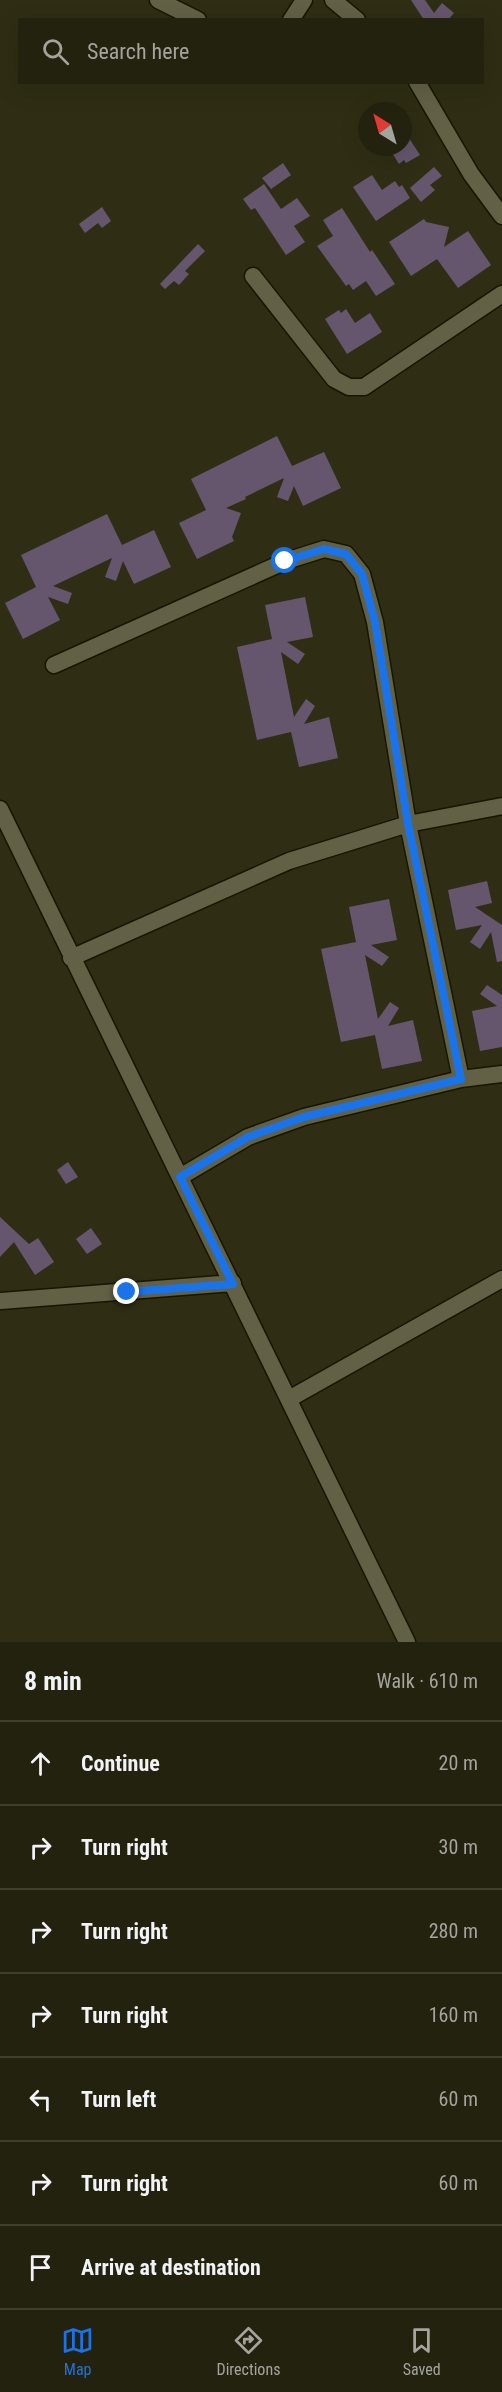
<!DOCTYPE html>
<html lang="en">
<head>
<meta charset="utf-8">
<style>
	body { margin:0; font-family:"Roboto Condensed",sans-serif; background:#2f2f1d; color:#f1f3f6 }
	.compass { position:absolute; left:358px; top:102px; width:54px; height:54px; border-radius:50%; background:#23220f; box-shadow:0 6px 24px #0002; rotate:323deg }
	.stop { position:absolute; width:18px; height:18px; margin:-14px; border:4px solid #1a73e8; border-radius:50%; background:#fff }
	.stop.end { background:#1a73e8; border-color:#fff; box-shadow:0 2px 6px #0008 }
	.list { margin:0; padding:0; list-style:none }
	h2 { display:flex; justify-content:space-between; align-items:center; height:78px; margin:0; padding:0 24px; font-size:26px }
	h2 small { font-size:20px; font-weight:400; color:#a3a49e }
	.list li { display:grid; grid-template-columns:39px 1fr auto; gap:18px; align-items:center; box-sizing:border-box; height:84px; padding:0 24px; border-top:2px solid #403f2f }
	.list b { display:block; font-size:22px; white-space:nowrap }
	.list em { font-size:20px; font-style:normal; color:#a3a49e }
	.icon { flex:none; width:33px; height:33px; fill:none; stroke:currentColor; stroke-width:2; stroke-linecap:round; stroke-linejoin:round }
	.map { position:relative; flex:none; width:502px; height:1642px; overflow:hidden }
	.search { position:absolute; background:#23220f; box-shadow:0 6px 24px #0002; left:18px; right:18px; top:18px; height:66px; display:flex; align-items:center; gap:15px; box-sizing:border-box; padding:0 21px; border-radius:0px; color:#a3a49e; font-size:22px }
	.sheet { height:666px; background:#23220f }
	nav { display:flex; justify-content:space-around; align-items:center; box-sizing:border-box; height:84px; border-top:2px solid #403f2f; background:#23220f; font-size:16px; color:#a3a49e }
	nav a { display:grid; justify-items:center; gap:3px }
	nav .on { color:#1a73e8 }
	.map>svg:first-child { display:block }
	.building { fill:#65566e }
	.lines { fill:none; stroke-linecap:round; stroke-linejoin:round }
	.minor-casing { stroke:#171600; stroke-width:19 }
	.minor { stroke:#626146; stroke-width:16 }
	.route { stroke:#1a73e8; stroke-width:8 }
</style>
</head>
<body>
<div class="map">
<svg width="502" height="1642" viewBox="0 0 502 1642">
	<rect width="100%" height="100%" fill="#2f2e14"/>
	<path class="building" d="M411,0H425L434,13L442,3L454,13L448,20H424Z
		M403,129L420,155L406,163L404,160L399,164L391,151L397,147H403Z
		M283,163L291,175L271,189L262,178Z
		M434,167L442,176L430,185L435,190L421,202L410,188Z
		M372,175L382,190L395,181L399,187L402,185L410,198L376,221L353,187Z
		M264,184L281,209L297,198L310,216L294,226L305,242L286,255L255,208L251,210L243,199Z
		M102,207L111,221L102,228L98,223L85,233L79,224Z
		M342,208L370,252L372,250L395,284L376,296L366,281L353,290L349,284L346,286L317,246L333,236L323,220Z
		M424,219L426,222L449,227L444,247L468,231L491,265L458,288L437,259L411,276L389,242Z
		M198,244L205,251L185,271L189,274L179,285L174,281L165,289L160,284Z
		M346,309L355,323L370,313L382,332L347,354L325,319L339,310L341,313Z
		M277,436L292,466L324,452L341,488L303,506L294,486L288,501L277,497L284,478L245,497L246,499L226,508L241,513L232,537L234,541L197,559L179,523L206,510L191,479Z
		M107,514L122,545L154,530L171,567L134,584L123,561L116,581L105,577L112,558L53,586L72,593L68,604L48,597L60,620L23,639L5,603L36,587L21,555Z
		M305,597L313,637L287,642L305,654L298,664L281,652L294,717L306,699L315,706L304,724L329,717L338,758L299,767L291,732L257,740L237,647L272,639L265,605Z
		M487,881L492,903L475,907L502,925V961L497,962L491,932L480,949L470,942L482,925L456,930L448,890Z
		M389,899L397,940L371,945L389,957L382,966L365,955L378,1019L390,1002L399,1008L388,1026L413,1020L422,1061L382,1069L375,1035L341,1042L321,949L356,942L349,907Z
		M487,985L502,995V1047L480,1051L472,1011L497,1006L480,994Z
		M68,1162L78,1177L66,1184L57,1170Z
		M0,1217L29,1244L38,1238L54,1262L35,1275L14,1242L0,1257Z
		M91,1228L102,1244L87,1254L76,1239Z"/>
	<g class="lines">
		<defs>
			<path id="minor" d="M158,0L198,20
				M333,0L357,20
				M291,20L304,0
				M417,82L471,174L502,216
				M253,276L334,379L349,387H364L502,294
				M54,665L286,561L324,549L346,554L362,574L375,622L408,824L461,1079
				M0,809L407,1642
				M71,958L289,861L408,824L502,806
				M180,1177L248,1137L304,1117L461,1079L502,1074
				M1,1301L233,1283
				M289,1399L502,1279"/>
		</defs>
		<use href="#minor" class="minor-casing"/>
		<use href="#minor" class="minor"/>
	</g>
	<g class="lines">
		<path class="route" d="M127,1292L233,1284L180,1177L248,1137L304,1117L461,1079L408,824L375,622L362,574L346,554L324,549L285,561"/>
	</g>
</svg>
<svg class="compass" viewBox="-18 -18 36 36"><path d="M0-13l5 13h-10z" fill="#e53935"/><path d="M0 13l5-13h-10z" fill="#a3a49e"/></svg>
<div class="stop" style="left:285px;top:561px"></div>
<div class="stop end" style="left:127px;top:1292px"></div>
<div class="search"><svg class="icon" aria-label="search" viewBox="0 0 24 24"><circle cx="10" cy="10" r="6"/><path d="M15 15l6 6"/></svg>Search here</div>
</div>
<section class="sheet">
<h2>8 min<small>Walk · 610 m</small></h2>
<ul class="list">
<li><svg class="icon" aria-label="ahead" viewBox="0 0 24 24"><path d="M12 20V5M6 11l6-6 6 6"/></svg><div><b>Continue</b></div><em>20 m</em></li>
<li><svg class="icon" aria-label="right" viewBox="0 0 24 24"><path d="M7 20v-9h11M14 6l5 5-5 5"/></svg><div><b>Turn right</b></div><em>30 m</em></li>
<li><svg class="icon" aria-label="right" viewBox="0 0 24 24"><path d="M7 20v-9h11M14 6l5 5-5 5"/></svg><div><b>Turn right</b></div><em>280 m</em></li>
<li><svg class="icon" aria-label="right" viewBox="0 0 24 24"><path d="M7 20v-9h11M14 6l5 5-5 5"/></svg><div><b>Turn right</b></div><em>160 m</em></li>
<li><svg class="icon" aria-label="left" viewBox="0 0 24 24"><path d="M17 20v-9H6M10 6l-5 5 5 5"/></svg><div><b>Turn left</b></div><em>60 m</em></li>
<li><svg class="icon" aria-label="right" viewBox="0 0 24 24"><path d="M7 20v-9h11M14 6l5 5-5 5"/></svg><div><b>Turn right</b></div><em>60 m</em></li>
<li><svg class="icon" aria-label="arrive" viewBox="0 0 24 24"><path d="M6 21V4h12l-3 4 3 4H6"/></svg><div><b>Arrive at destination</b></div></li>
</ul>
</section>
<nav>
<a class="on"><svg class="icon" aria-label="map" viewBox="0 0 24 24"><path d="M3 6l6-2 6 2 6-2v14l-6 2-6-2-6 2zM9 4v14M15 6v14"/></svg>Map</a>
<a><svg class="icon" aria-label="directions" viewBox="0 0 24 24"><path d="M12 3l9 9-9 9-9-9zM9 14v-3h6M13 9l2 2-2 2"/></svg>Directions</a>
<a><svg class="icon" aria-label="saved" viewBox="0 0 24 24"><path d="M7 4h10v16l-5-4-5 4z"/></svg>Saved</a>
</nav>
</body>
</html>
